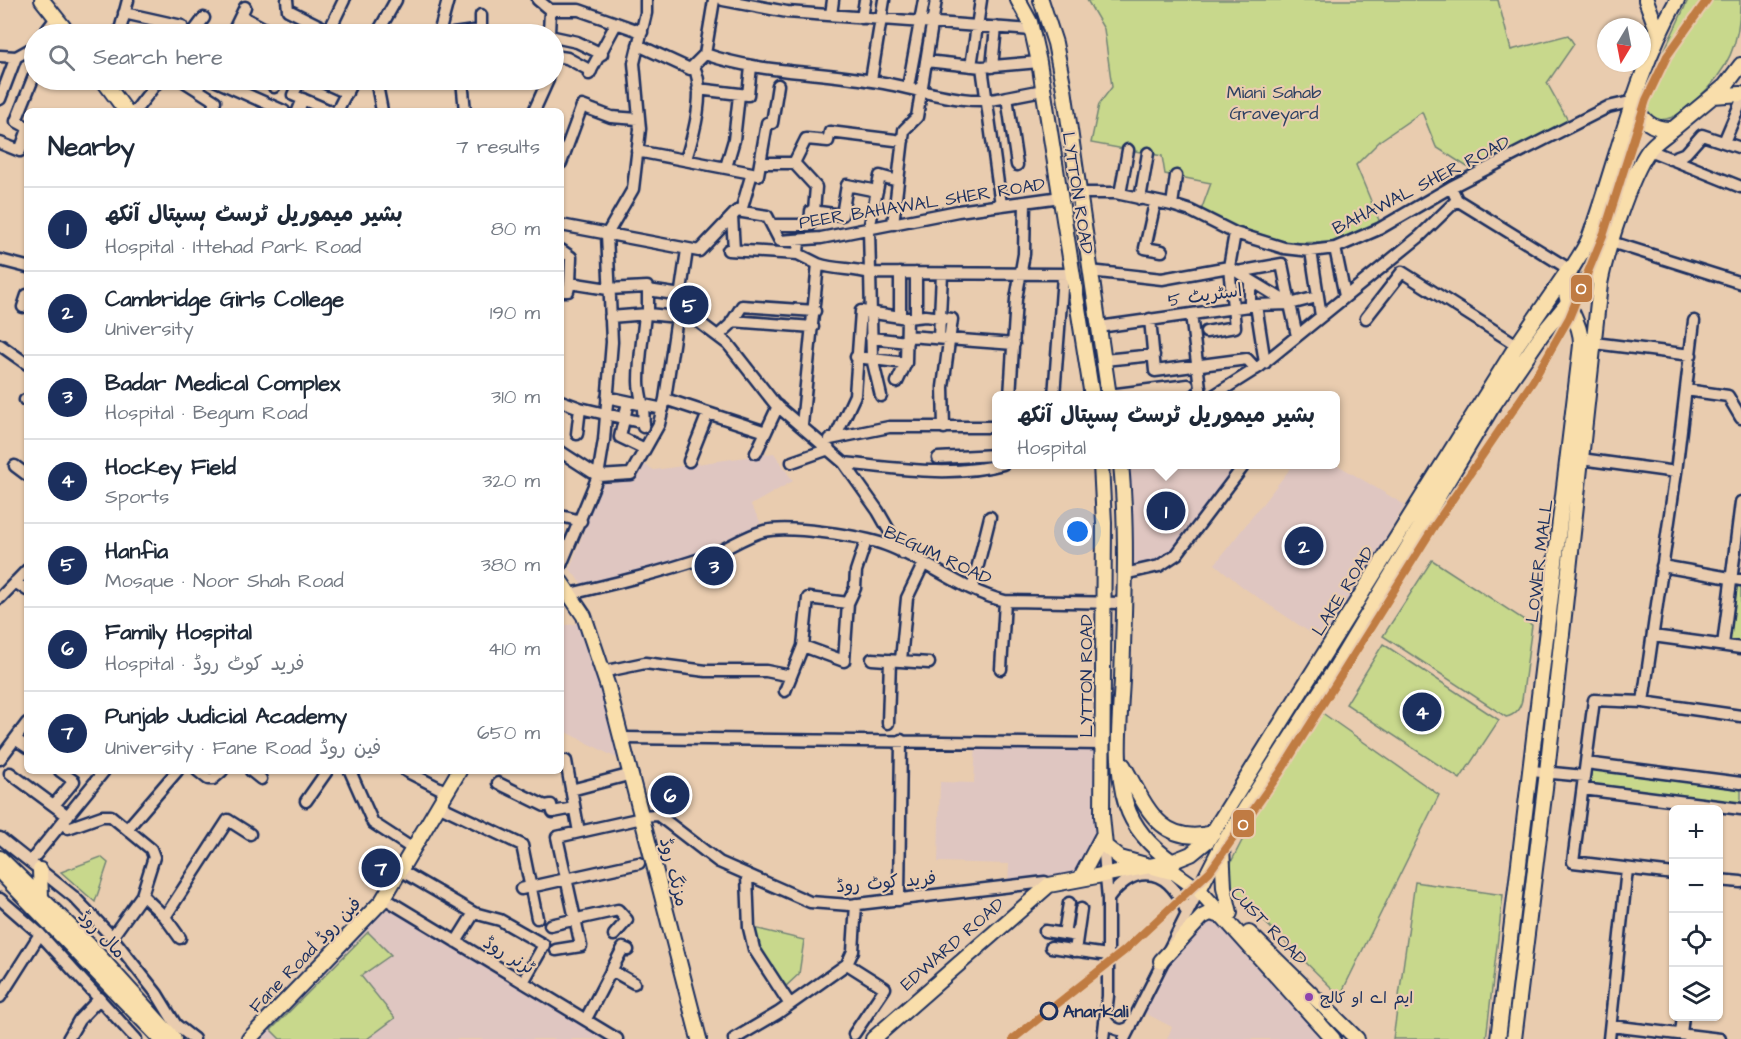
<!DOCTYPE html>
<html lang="en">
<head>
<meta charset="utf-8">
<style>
	body { margin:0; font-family:"Architects Daughter","Playpen Sans Arabic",sans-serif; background:#f2f2f3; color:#1f2937 }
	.controls { position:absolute; right:18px; bottom:18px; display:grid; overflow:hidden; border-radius:9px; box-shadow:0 2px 4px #0004 }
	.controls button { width:54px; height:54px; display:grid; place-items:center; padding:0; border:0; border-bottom:2px solid #e0e1e3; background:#fff; color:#1f2937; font:30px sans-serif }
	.compass { position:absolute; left:1597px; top:18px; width:54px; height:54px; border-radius:50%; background:#fff; box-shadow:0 2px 4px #0004; rotate:190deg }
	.you { position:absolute; left:1078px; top:532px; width:21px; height:21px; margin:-15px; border:4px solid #fff; border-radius:50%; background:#1a73e8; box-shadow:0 0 0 9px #1a73e833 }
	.badge { display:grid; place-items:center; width:39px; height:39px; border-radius:50%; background:#1b2f5e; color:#fff; font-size:20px; font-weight:700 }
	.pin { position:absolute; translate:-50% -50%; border:3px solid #fff; box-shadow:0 2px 6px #0006 }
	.popup { position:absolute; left:992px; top:391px; width:348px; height:78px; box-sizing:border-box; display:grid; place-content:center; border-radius:9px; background:#fff; filter:drop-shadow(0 2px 4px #0005); font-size:20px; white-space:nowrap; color:#747a83 }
	.popup b { font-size:22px; color:#1f2937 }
	.popup::after { content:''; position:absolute; left:50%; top:100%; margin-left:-12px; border:12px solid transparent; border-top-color:#fff }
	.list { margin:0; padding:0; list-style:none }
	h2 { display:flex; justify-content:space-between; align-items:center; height:78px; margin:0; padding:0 24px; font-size:26px }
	h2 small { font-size:20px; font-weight:400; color:#747a83 }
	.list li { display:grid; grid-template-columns:39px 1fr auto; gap:18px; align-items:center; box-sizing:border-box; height:84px; padding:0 24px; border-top:2px solid #e0e1e3 }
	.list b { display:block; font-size:22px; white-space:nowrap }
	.list p { margin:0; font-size:20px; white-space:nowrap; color:#747a83 }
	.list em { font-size:20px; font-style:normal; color:#747a83 }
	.icon { flex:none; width:33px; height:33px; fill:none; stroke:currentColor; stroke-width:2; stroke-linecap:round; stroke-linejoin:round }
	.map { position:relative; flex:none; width:1741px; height:1039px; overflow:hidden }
	.search { position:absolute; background:#fff; box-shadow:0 2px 4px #0004; left:24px; top:24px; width:540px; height:66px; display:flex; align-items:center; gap:15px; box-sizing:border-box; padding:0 21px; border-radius:33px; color:#747a83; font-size:22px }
	.panel { position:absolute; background:#fff; box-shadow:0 2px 4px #0004; left:24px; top:108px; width:540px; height:666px; border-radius:9px }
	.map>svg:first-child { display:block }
	.built { fill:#dfc6c1 }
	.green { fill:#c8d88c; stroke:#728475; stroke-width:1.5 }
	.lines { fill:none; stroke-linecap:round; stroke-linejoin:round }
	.minor-casing { stroke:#1b2f5e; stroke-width:15 }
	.major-casing { stroke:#1b2f5e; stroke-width:18 }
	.minor { stroke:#e9ccaf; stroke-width:10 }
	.major { stroke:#f9deab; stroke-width:14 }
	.metro-1-casing { stroke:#e9ccaf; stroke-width:12 }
	.metro-1 { stroke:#c07b43; stroke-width:8 }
	.bus-dot { fill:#8e44ad; stroke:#e9ccaf; stroke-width:2 }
	.stop-dot { fill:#e9ccaf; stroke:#1b2f5e; stroke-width:3 }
	.labels { text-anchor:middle; stroke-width:4.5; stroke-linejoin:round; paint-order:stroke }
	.bus-label { font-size:16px; fill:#1b2f5e; stroke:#e9ccaf; text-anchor:start }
	.park-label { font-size:18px; fill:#2c4063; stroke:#e9ccaf }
	.street-label { font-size:18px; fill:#1b2f5e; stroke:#e9ccaf }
	.stop-label { font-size:18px; font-weight:bold; fill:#1b2f5e; stroke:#e9ccaf; text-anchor:start }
	.line-badge { stroke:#e9ccaf; stroke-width:2 }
	.badge-label { font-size:16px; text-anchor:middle; font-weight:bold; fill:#fff }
</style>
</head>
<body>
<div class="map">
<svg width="1741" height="1039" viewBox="0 0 1741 1039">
	<rect width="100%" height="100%" fill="#e9ccaf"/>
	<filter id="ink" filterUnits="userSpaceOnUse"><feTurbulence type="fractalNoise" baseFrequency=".0167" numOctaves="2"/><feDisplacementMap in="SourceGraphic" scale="12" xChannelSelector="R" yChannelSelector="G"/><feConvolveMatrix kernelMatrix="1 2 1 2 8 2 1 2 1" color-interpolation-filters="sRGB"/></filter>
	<g filter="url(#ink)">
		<path class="built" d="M774,453L793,481L751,505L761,523L690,556L584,587L570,569L602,480L633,479L643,464L654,470Z
			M1336,464L1405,505L1324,642L1244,588L1215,564L1293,465Z
			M1125,465H1241L1187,535L1165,556L1142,566H1128Z
			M581,623L626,763L561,729V626Z
			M976,742L1103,744L1104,876L1008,890L1009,864L938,862L940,782L974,783Z
			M1199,890L1333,1039H1167L1172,1027L1141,1011Z
			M382,901L607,1037L606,1039H257Z"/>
		<path class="green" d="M1087,0H1498L1511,50L1568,35L1574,44L1547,83L1571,126L1469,178V168L1436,147L1422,112L1381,140L1356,165L1381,225L1333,242L1285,243L1199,216L1211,183L1165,174L1162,156L1091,143L1099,104L1112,87L1104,29Z
			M1688,0H1740C1741,42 1727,72 1697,99C1682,112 1674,121 1653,120L1643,108V96Z
			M1432,560L1532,625L1522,700C1520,709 1516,715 1506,717L1383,636Z
			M1731,578L1741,580V648L1723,645Z
			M1383,644L1499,720L1460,779L1346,704Z
			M1311,705L1439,795L1340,996L1222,880Z
			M1590,767L1741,787V805L1588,784Z
			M101,857L108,863L95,902L61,872Z
			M1415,882L1503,895L1486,1039H1393Z
			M754,928L804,940L799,974L785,987L757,947Z
			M368,932L391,955L361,976L395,1018L367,1039H280L271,1030Z"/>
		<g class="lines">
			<defs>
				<path id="minor" d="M287,0L288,10L336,34
					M538,0L550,10H579L642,32
					M723,0L787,12L1032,30
					M124,13L182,26
					M831,15L833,0
					M241,16L267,30
					M862,18L865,0
					M329,31L344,0
					M44,34L56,18
					M119,34L128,0
					M192,34L204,18
					M232,34L245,7
					M377,34L396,0
					M439,34L448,0
					M453,34L481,30V15
					M549,34L550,10
					M554,37L577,42L602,54
					M638,45L690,69L705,54L714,0
					M705,54C759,73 816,71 872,81C915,87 965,108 1007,97L1017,165
					M0,56L16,57
					M554,56L567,58L591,71
					M926,61L982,67L1039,62
					M971,66L981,0
					M982,67L1001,205
					M992,67L996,27
					M589,74L616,24
					M182,80L215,101L212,111
					M214,80L284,111
					M300,80L293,95L330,111
					M318,80L347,93
					M376,80L382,111
					M462,80L465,111
					M871,80L884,0
					M274,87L278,80
					M908,87L924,0
					M698,89L748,95L751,67
					M1007,97L1043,90
					M0,99L16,57L34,47
					M135,111L159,80
					M298,111L303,99
					M337,111L353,80
					M534,111L548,80
					M27,127L16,121L34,76
					M1724,142L1741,102
					M0,143L20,151L27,132
					M1649,150L1741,187
					M637,151L752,173
					M686,159C694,134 706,92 694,67
					M1670,159L1686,153L1702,135L1741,148
					M561,163L582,106L611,117L638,119
					M760,163H794L806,139L828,141L830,132L903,141
					M794,163L816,187L814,211
					M726,167L734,140L739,95
					M1080,193H1116L1172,205L1191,211L1235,233L1284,248L1311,251L1335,248L1379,229L1451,187L1608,107L1634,101
					M1120,194L1128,150
					M1140,199L1148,153
					M1457,200L1569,269
					M1155,203L1145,248L1162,251
					M1172,205L1176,176
					M741,211L752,173L758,175L767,123H772L778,85
					M732,216L734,250
					M893,224L904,130L917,117L936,0
					M561,225L699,251L737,211L767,216L780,241L821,238L958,211L1061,197
					M772,225H810L811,211L842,215L847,185L877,191
					M799,240L798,254L818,264L802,425
					M1611,242L1741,283
					M1335,248L1345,296
					M561,250L571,257L570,283
					M728,250L798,254
					M1311,251L1321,316
					M0,260L27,267
					M818,264C836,270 852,268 870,273L1073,274
					M1090,271L1162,279L1229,267L1290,304L1297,336
					M1238,272L1282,264L1290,304
					M900,273V317
					M916,273V316
					M1250,280V305
					M561,291H568L570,283L608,289L647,287L648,290
					M1256,305L1265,363
					M23,307L27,295
					M679,307L728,344L775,404L844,463L878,511L902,553
					M648,314V290L681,295
					M1191,314L1201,396
					M610,317L648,314L677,317
					M1366,318L1402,272L1517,345
					M1150,319L1155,371L1247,359L1256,369
					M732,321L813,327
					M1099,327L1256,305L1290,304L1317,297
					M1206,332L1235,327L1229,267L1235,233
					M718,336L730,325L742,306L815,311
					M908,336L1014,344
					M871,338L907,342
					M939,338L942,274
					M1594,343L1691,355
					M0,345L27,364
					M856,357L906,363
					M1104,360L1154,355
					M897,382L906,363L907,318
					M1686,390L1728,396L1741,418
					M1109,395L1188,385
					M881,396L872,358L869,229L880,176L898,181
					M1010,396L1016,299L1024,254L1025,202
					M1054,396L1063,276
					M1213,396L1259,367L1419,237L1457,200L1451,187
					M607,397L663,409
					M665,399L766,432
					M25,400L27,401
					M561,401L580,408L644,423
					M628,402L620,437L645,449
					M643,427C646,409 639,396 639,381C639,358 643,337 645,314
					M577,434L580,408
					M835,438L855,395L861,311L907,318L925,316L952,319L943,387L944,428
					M830,439L889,427H996
					M561,452L598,476
					M756,453L778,406
					M938,458L996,455
					M1581,459L1676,472L1643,702
					M689,461L708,413
					M792,462L829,449
					M844,463C895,468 952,478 1003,464
					M15,466L27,475
					M1676,472L1694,321
					M598,476L631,474L659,424L665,399L687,250
					M561,516L581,521
					M561,565L598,476L604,440L612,342L607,234L633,189L640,129L634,63L646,13V0
					M1662,566L1741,580
					M1124,574L1159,566L1177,554L1245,464
					M15,582L27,590
					M972,589L990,517
					M570,594C616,583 662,572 706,557C726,550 744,536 764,531C790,525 861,536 886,545C927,560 962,591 1005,601L1124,603
					M0,598L27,570
					M1653,636L1741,648
					M1723,645L1741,502
					M803,646L844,661L848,603L855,588L856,571L866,541
					M872,659L929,663
					M901,660L907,598L923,565
					M1001,669L1005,601
					M602,672L645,663L706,671H766L791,676
					M785,691L803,646L808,598L848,603
					M888,723L890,660
					M622,738L1103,744
					M15,739L27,723
					M0,759L15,739L27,747
					M566,761L579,832
					M1586,763L1741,783
					M198,771L208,779H213L222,771
					M251,771L261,779
					M350,771L373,823L413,849
					M406,771L447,792
					M1532,771L1584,776
					M10,773L68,816
					M498,783L545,806L551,805L553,812L574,808
					M1583,789L1741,809
					M571,790L632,774
					M306,801L327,771
					M54,805L74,781L60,771
					M440,806L522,845L537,918
					M641,816L658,815L719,862L810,902L850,905L1045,882L1049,885
					M62,823L68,828L102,816H111L151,849L154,857L142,895
					M127,829L177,771
					M0,838L74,897L112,937L157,994L176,1025L194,1039
					M1103,842L1108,899V996L1103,1039
					M30,862L104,771
					M400,870L474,913L500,920L544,945L523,982
					M1674,874L1573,862L1594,700L1643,702L1741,716
					M747,876L749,928L754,949L789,1003
					M1718,880L1741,882
					M521,889L639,863
					M384,898L617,1039
					M0,899L40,934L136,1039
					M1108,899C1137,859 1172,870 1187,914
					M899,900L901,740
					M165,917L180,938
					M550,925L618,910L627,920L614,935
					M1045,931L1077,936
					M1064,934L1069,903
					M112,937L142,895L165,917L228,820L250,834
					M456,942L474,913
					M1051,947L1108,955
					M556,950L581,946L557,837L642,818
					M1075,951L1081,909
					M847,964L885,988L854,1034
					M611,970L634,983
					M0,997L40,934
					M586,1019L623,948L628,950
					M1106,1020C1112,1029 1122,1034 1131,1026
					M1611,1026L1720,1039
					M1681,1034L1683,1016
					M68,1039L79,1020L100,998
					M734,1039L778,1013L847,964L853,951L856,904
					M1124,1039L1199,890
					M1609,1039L1627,869"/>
				<path id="major" d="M42,0L69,34
					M1018,0L1030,22L1039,62L1092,396
					M1041,0L1055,43L1064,89L1109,396
					M1646,0L1659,35
					M103,80L126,111
					M1713,96L1741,94
					M1634,101C1641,121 1652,130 1673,129L1725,86L1741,65
					M1101,464L1104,523L1102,816L1105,846L1120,858L1175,873L1199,890L1333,1039
					M1121,464C1128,536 1124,609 1122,680C1120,720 1114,765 1126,804C1134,830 1152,848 1174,863
					M561,582L584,616L608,687L699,1039
					M1123,765C1146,805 1159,847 1213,833
					M1222,847L1224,887L1230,913
					M0,858L90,946L174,1039
					M40,870L41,897
					M0,872L161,1039
					M1081,877L1102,837
					M1199,890L1222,845L1334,670L1492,407L1542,334L1603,260
					M1249,933L1357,1039
					M1161,961L1202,917L1210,913L1222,916
					M249,1039L382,901L459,771
					M873,1039L1049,885L1171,862L1191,854L1208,840L1517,345L1569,269
					M1498,1039L1581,345C1582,323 1565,307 1566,289C1567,267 1583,256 1590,236C1618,157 1635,73 1677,0
					M1514,1039L1547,772L1600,284C1606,252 1630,176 1649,150C1655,142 1665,136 1673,129"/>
			</defs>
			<use href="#minor" class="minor-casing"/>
			<use href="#major" class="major-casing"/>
			<use href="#minor" class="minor"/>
			<use href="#major" class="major"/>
			<defs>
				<path id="metro-1" d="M1013,1039L1124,951L1210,871L1281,771L1435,525L1533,381L1569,318L1604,233L1646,100L1667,56L1707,0"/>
			</defs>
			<use href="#metro-1" class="metro-1-casing"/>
			<use href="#metro-1" class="metro-1"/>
		</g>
	</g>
	<circle class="bus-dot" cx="1309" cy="997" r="5"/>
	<circle class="stop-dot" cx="1049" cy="1011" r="8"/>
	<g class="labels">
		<g class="bus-label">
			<text x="1320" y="1003">ایم اے او کالج</text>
		</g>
		<g class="park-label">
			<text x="1274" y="98">Miani Sahab<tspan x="1274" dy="21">Graveyard</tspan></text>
		</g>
		<g class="street-label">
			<text transform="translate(1421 185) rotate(-27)" y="6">BAHAWAL SHER ROAD</text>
			<text transform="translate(1078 193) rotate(81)" y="6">LYTTON ROAD</text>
			<text transform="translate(922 203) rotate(-9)" y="6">PEER BAHAWAL SHER ROAD</text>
			<text transform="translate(1205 295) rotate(-8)" y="6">اسٹریٹ 5</text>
			<text transform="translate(938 555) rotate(25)" y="6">BEGUM ROAD</text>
			<text transform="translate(1539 561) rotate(-83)" y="6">LOWER MALL</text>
			<text transform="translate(1343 591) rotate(-58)" y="6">LAKE ROAD</text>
			<text transform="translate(1086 676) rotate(-90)" y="6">LYTTON ROAD</text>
			<text transform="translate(674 872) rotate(76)" y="6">مزنگ روڈ</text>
			<text transform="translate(886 882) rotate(-5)" y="6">فرید کوٹ روڈ</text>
			<text transform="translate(1269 926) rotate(46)" y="6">CUST ROAD</text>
			<text transform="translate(102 934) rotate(46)" y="6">مال روڈ</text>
			<text transform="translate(952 944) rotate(-41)" y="6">EDWARD ROAD</text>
			<text transform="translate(305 955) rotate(-46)" y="6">Fane Road فین روڈ</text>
			<text transform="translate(509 955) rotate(31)" y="6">ٹرنر روڈ</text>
		</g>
		<g class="stop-label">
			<text x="1063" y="1017">Anarkali</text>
		</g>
	</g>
	<g class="line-badge">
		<rect x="1570" y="274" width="23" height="29" rx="6" fill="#c07b43"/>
		<rect x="1232" y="809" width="23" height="29" rx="6" fill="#c07b43"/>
	</g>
	<g class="badge-label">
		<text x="1581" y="294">O</text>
		<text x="1243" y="830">O</text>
	</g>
</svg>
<div class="controls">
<button>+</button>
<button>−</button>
<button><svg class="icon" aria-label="locate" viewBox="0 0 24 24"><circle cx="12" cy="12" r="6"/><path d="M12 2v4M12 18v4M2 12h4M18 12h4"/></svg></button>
<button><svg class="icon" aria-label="layers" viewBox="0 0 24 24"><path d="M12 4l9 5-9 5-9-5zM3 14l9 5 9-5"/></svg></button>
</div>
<svg class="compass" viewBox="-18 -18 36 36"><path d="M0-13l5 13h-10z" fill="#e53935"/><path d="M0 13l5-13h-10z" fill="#747a83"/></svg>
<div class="you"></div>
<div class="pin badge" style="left:1166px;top:511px">1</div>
<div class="popup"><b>بشیر میموریل ٹرسٹ ہسپتال آنکھ</b>Hospital</div>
<div class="pin badge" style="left:1304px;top:546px">2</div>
<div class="pin badge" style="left:714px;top:566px">3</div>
<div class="pin badge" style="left:1422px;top:712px">4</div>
<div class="pin badge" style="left:689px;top:305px">5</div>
<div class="pin badge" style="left:670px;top:795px">6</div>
<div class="pin badge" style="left:381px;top:868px">7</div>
<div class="search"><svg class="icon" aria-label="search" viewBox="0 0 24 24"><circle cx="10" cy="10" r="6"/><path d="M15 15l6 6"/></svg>Search here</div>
<section class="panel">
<h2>Nearby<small>7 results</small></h2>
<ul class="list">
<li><span class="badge">1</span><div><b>بشیر میموریل ٹرسٹ ہسپتال آنکھ</b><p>Hospital · Ittehad Park Road</p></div><em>80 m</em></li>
<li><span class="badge">2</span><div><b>Cambridge Girls College</b><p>University</p></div><em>190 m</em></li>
<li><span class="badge">3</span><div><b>Badar Medical Complex</b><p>Hospital · Begum Road</p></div><em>310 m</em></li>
<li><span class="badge">4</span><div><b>Hockey Field</b><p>Sports</p></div><em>320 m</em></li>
<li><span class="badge">5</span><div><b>Hanfia</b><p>Mosque · Noor Shah Road</p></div><em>380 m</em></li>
<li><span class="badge">6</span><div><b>Family Hospital</b><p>Hospital · فرید کوٹ روڈ</p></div><em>410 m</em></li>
<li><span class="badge">7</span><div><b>Punjab Judicial Academy</b><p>University · Fane Road فین روڈ</p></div><em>650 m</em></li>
</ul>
</section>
</div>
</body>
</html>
